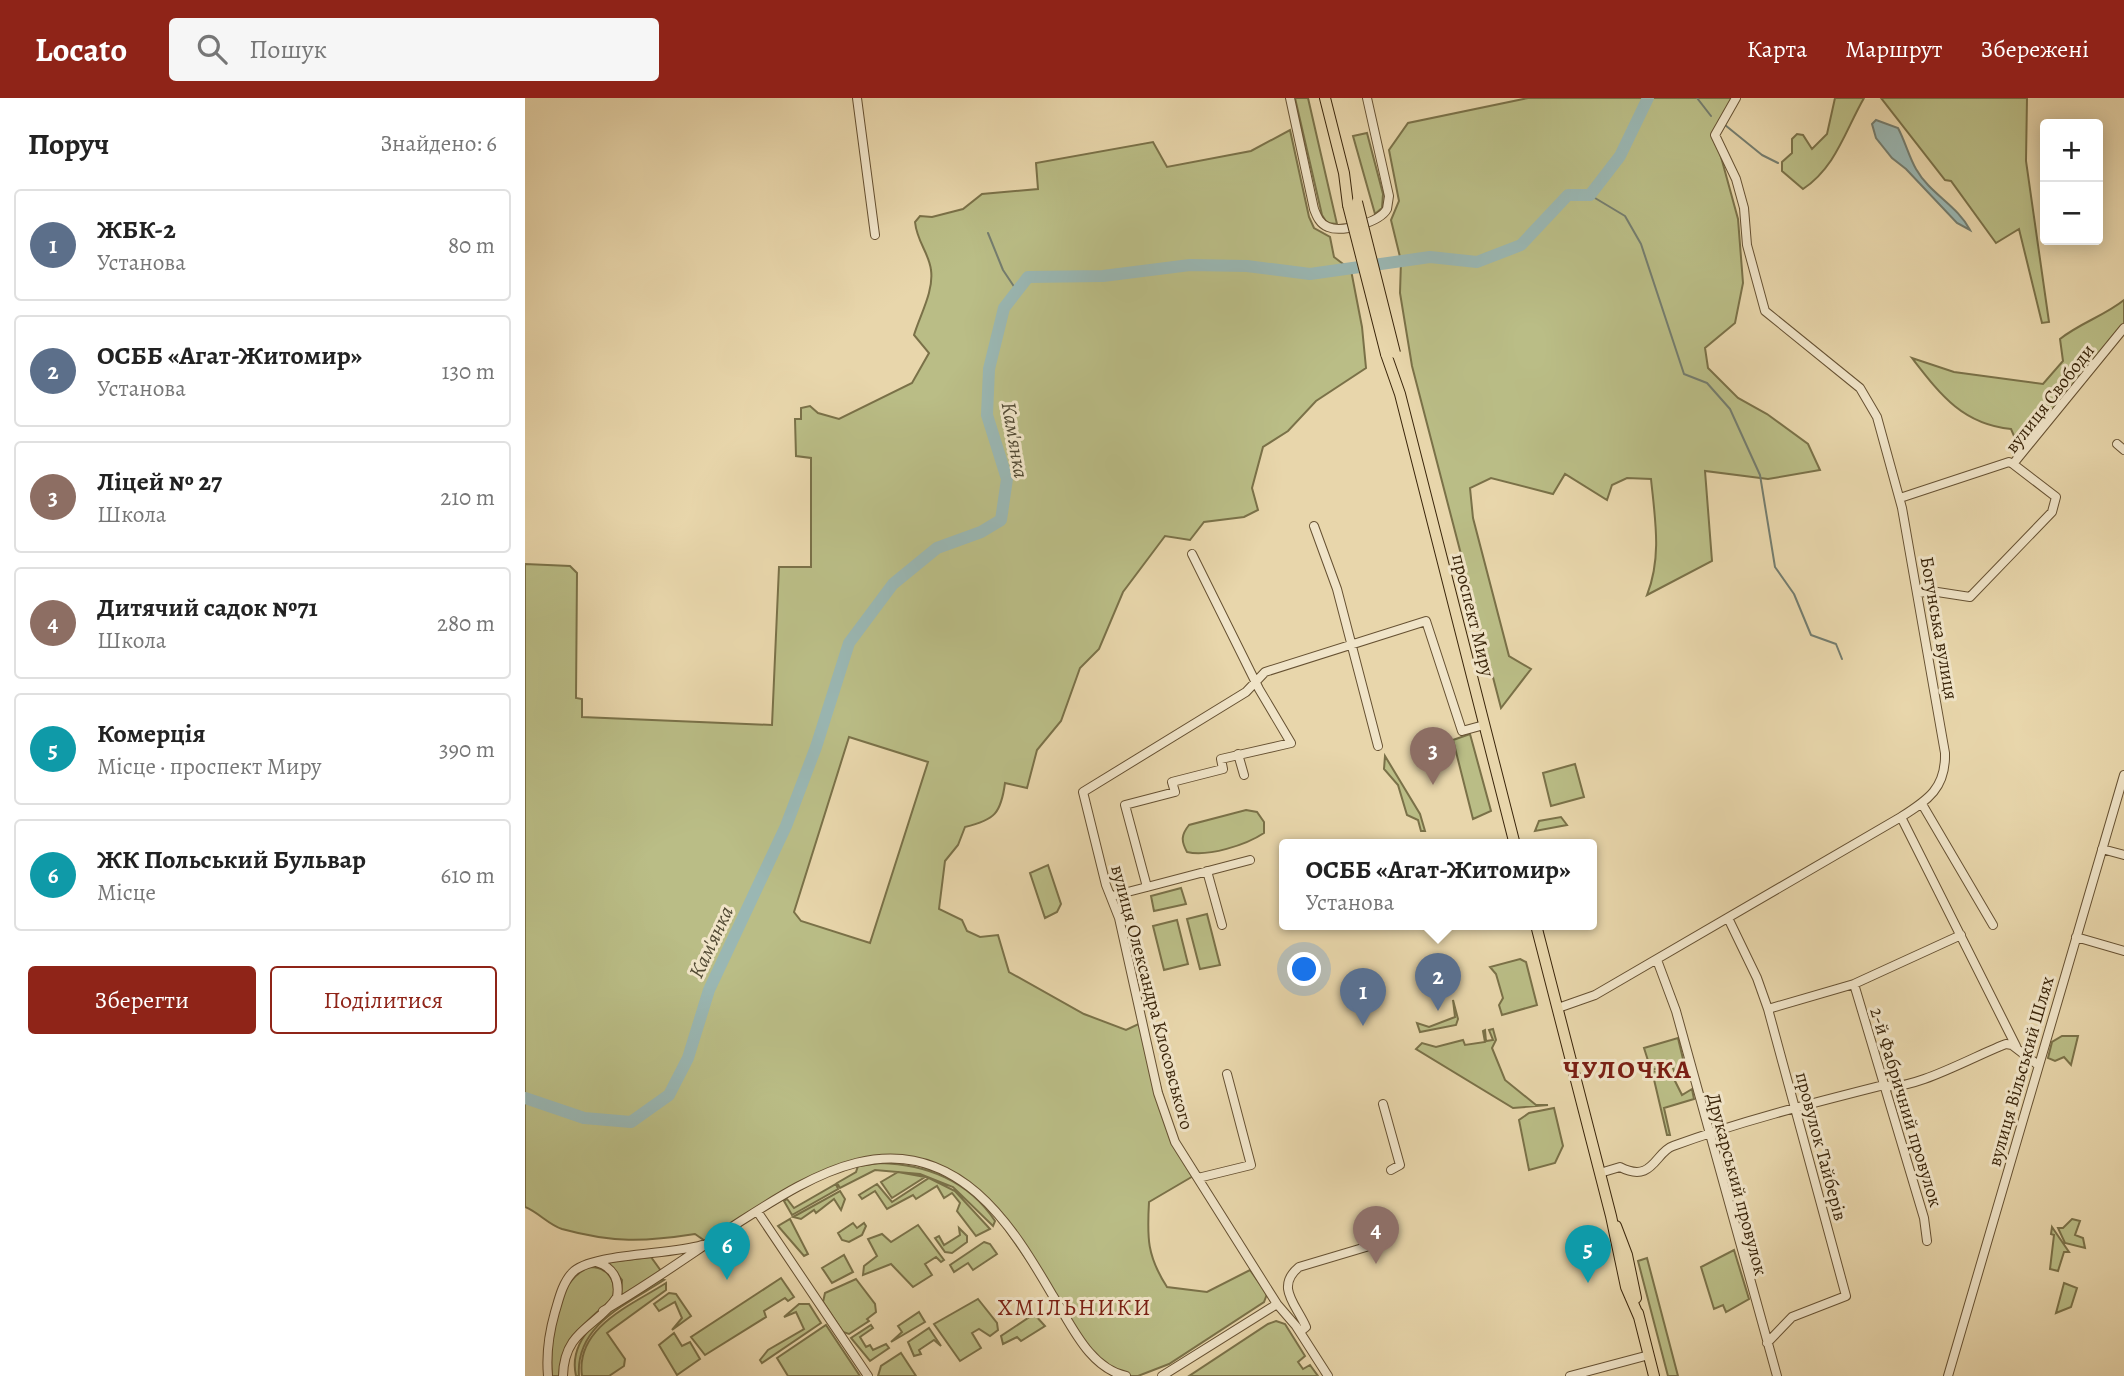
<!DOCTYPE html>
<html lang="uk">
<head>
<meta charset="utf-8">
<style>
	body { margin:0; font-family:Alegreya,serif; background:#f6f6f6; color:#222 }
	.controls { position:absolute; right:21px; top:21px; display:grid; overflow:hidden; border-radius:7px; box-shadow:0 4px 18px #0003 }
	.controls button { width:63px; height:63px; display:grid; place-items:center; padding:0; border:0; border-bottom:2px solid #e0e0e0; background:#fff; color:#222; font:35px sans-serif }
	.you { position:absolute; left:780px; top:872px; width:24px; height:24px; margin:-18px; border:5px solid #fff; border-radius:50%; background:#1a73e8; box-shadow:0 0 0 10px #1a73e833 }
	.badge { display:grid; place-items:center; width:46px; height:46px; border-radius:50%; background:#8f2418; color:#fff; font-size:23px; font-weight:700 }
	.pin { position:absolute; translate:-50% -58px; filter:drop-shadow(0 2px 4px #0008) }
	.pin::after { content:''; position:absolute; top:37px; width:24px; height:21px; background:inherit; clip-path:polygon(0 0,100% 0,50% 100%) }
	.popup { position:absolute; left:754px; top:741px; width:318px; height:91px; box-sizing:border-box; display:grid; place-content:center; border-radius:7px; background:#fff; filter:drop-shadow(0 2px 5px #0005); font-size:23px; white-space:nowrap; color:#767676 }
	.popup b { font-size:26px; color:#222 }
	.popup::after { content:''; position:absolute; left:50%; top:100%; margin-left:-14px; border:14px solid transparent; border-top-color:#fff }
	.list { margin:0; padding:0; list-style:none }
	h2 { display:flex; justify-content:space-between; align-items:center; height:91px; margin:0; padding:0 28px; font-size:30px }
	h2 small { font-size:23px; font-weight:400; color:#767676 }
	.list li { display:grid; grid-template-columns:46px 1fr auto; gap:21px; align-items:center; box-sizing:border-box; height:112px; margin:0 14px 14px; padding:0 14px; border:2px solid #e0e0e0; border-radius:7px }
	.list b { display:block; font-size:26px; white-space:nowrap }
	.list p { margin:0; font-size:23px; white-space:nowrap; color:#767676 }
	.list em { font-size:23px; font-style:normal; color:#767676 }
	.actions { display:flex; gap:14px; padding:21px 28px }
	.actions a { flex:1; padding:16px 0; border:2px solid #8f2418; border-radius:7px; text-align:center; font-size:24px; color:#8f2418 }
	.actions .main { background:#8f2418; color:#fff }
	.icon { flex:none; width:38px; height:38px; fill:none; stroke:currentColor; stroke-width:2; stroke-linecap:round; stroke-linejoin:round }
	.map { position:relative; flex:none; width:1599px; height:1278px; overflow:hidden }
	header { display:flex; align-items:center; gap:42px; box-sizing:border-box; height:98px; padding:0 35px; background:#8f2418; color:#fff }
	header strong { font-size:33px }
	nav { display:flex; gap:38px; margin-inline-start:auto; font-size:24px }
	.search { width:490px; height:63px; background:#f6f6f6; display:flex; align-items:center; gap:18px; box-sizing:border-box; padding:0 24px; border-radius:7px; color:#767676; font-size:26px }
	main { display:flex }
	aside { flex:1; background:#fff }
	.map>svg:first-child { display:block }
	.green { fill:#babd86; stroke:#7a7148; stroke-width:2; fill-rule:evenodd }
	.water { fill:#9ab7b3; stroke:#747d6f; stroke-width:2 }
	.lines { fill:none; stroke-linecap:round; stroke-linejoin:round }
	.stream { stroke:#747d6f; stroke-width:2 }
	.river { stroke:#9ab7b3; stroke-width:12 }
	.minor-casing { stroke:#665132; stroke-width:10 }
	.major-casing { stroke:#3a250a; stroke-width:12 }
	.minor { stroke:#f0e4c8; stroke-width:8 }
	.major { stroke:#e8d6ab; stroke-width:10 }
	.major-bridge-casing { stroke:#3a250a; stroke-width:12; stroke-linecap:butt }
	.major-bridge { stroke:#e8d6ab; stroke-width:10 }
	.labels { text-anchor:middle; stroke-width:6; stroke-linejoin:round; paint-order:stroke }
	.street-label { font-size:19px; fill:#3a250a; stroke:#f0e4c8 }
	.water-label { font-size:21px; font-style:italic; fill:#524a34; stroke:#f0e4c8 }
	.quarter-label { font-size:23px; letter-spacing:2px; fill:#7a1f14; stroke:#f0e4c8 }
	.district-label { font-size:26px; font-weight:bold; letter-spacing:2px; fill:#7a1f14; stroke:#f0e4c8 }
</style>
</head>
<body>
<header>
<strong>Locato</strong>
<div class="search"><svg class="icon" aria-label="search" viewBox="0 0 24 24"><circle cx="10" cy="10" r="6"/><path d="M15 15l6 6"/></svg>Пошук</div>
<nav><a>Карта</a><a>Маршрут</a><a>Збережені</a></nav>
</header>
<main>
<aside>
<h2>Поруч<small>Знайдено: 6</small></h2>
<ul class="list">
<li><span class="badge" style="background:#5c6f8a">1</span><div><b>ЖБК-2</b><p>Установа</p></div><em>80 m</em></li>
<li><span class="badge" style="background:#5c6f8a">2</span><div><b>ОСББ «Агат-Житомир»</b><p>Установа</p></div><em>130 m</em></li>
<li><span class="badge" style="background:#8d6e63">3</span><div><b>Ліцей № 27</b><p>Школа</p></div><em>210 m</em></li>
<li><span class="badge" style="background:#8d6e63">4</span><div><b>Дитячий садок №71</b><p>Школа</p></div><em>280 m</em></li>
<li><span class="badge" style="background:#0f9aa8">5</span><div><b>Комерція</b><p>Місце · проспект Миру</p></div><em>390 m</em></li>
<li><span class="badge" style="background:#0f9aa8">6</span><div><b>ЖК Польський Бульвар</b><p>Місце</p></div><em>610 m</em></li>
</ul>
<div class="actions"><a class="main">Зберегти</a><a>Поділитися</a></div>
</aside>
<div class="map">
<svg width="1599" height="1278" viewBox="0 0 1599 1278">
	<rect width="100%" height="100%" fill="#e8d6ab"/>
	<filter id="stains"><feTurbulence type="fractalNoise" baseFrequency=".00286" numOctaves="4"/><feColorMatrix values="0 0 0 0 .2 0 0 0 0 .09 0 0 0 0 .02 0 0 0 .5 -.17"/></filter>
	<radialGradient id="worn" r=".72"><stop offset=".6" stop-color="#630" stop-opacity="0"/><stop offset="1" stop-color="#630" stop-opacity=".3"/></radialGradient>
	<path class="green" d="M770,0H783L812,126L802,125L797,117Z
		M1003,0H1211L1190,37L1213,121L1218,185L1210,225L1180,250L1183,270L1213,300L1242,316L1283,346L1295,372L1243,381L1180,373L1187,463L1122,497C1137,459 1130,421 1126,381L1102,380L1087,387L1082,402L1040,376L1028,396L966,380L945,390L948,420L984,558L1006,571L976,610L887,268L875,195L876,163L866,122L874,103L864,52L883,25Z
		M1310,0H1339C1320,33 1311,69 1278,91L1257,73V64L1267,55V41L1272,36L1278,37L1287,51L1302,36Z
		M1356,0H1502L1501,63L1524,224L1517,225L1494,131L1471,145L1426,83L1420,82Z
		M765,32L784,119L789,130L805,139L809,159L826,172L837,229L841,270L791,303L763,333L738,349L727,390L733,412L719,419L679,424L665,442L640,438L598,494L574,551L555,570L536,623L512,652L502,690L480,685C476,715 470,722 440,729L433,747L420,763L414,811L437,822L442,833L455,839L473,837L484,874L559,916L601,932L618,924L650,1044L670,1077L624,1104C622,1140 622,1158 642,1189L682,1194L725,1172L742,1196L739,1204L644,1266L613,1278H601L568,1258L466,1110L434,1081L372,1060L317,1067L183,1145L170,1136C119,1144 88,1145 37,1131C24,1127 13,1114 0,1109V466L45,468L52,475L51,600L57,601V619L247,627L254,469H286V360L271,358L270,321H276V310L285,308L293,315L314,321L387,285L404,255L389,237C395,217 409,193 406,172C404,155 392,144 390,124L395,118L407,119L438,111L457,96L513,91L511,65L628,44L642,69L726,53ZM324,639L403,664L345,845L276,823L269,814Z
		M842,35L858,96L857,110L850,116L828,38Z
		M1599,202V230L1497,356L1486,331C1437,326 1415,296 1387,260L1429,274L1518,286L1538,263L1535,241C1555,225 1579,218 1599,202Z
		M945,636L966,713L948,721L928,642Z
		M860,658L895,716L900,733H896L893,722L882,717L873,687L859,671Z
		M1050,666L1059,699L1026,708L1018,675Z
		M721,712L732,714L739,724V735C721,747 683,759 662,754C656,743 656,737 664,727Z
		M1036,719L1042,727L1010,733L1014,723Z
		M523,767L536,806L532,814L520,820L505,775Z
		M656,790L661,806L629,813L626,798Z
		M682,816L695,867L675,871L662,821Z
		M652,822L663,866L639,872L628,828Z
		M995,861L1001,864L1012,907L977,917L974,907L978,900L971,876L965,869Z
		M928,902L933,921L931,927L895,934L892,925L904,929L930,919Z
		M968,931L971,942L967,950L980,982L1011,1007H1023L988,1010L891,951L897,945L911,949L938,942L940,947L960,944L958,933L960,932L961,943L968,942L964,932Z
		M1537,938H1553L1546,967L1539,959L1530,963L1523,960L1527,944Z
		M1153,940L1158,961L1157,971L1149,973L1147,967L1126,972L1119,950Z
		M1127,973L1147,977L1157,997L1167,991L1169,1001L1139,1010L1145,1037H1142Z
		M1029,1010L1038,1048L1030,1065L1004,1072L994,1022L1004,1015Z
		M355,1065C401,1066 444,1083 470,1123L468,1128L428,1089L395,1076L350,1072L315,1090L312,1085L331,1074L333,1068Z
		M373,1074L400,1079L367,1100L356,1084Z
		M404,1080L430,1093L465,1131L451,1138L432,1113L435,1105L427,1095L419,1100L412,1088L391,1101L388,1097L362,1111L350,1093L337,1101L334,1097L352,1086L367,1104Z
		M311,1086L313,1091L267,1117L259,1103L262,1101L269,1110Z
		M315,1093L320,1101L316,1112L309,1101L291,1115L289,1112L276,1121L268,1119Z
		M265,1121L283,1156L279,1158L253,1128Z
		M1547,1121L1555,1123L1550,1137L1558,1140L1560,1150L1540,1145L1533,1130H1538Z
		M328,1125L332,1130L339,1125L341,1128L337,1137L324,1144L317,1142L313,1135Z
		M393,1127L419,1162L416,1164L411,1159L400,1166L407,1177L388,1189L366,1166L338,1177L339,1168L352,1158L343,1141L357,1136L366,1144Z
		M1527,1129L1544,1154H1539L1533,1173L1525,1171L1529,1137L1526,1136Z
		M434,1130L442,1138V1144L427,1155L420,1154L410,1140L414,1138L419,1147L435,1137Z
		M459,1144L465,1146L472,1156L448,1172L443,1165L429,1174L425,1167Z
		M1209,1152L1224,1201L1201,1214L1198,1207L1189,1211L1176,1169Z
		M319,1157L328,1174L307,1185L297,1170Z
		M126,1159L136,1173L96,1200L97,1182L83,1164Z
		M1122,1160L1153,1278H1143L1113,1163Z
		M65,1169C83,1169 92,1183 88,1200C63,1223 36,1240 34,1278H27C24,1246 29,1182 65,1169Z
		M256,1180L269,1199L263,1203L260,1200L239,1213L241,1219L180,1257L166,1239Z
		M135,1181L139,1182C102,1206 50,1227 54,1278H51C40,1229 102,1203 135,1181Z
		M331,1181L350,1206L351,1214L342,1221L344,1223L324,1236L318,1234L298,1204L300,1195Z
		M141,1185V1192L82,1235L100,1261L99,1268L84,1278H57C50,1229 107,1207 141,1185Z
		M1539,1185L1552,1190L1546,1209L1531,1215Z
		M144,1195L151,1196L166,1218L147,1232L157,1220L150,1204L134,1213L129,1206Z
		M453,1201L472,1225L473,1232L465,1238L454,1231L447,1235L456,1250L435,1263L409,1226Z
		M274,1206H284L296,1225L237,1265L235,1262L243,1252L279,1231L271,1214L259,1219Z
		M394,1214L400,1224L366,1244L377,1234L373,1228Z
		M509,1216L520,1228L496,1243L492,1239L478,1246L476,1238Z
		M751,1223L760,1226L780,1258L773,1264L778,1271L785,1267L793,1278H664L743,1226Z
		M301,1227L335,1278H263L252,1260Z
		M346,1227L348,1230L335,1239L341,1249L345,1247L348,1252L361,1246L364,1250L345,1263L326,1240Z
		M404,1230L416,1248L409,1242L394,1252L396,1256L389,1258L383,1244Z
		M149,1235L157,1248L165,1244L175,1261L152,1277L134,1247Z
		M376,1255L391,1278H353L356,1268Z"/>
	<path class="water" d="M1351,22L1373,30C1380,43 1384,59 1391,71C1405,96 1432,107 1445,132L1432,125L1381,71L1367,60L1351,40L1347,26Z"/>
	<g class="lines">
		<path class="stream" d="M1172,0L1186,18
			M1200,27L1237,57L1253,65
			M1065,97L1100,118L1116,146L1159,276L1182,285L1205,311L1235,377L1250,469L1269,496L1286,537L1311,546L1317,561
			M463,135L478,172L492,193"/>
		<path class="river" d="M0,1000L59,1020L106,1024L144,997L163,960L184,892L261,728L291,649L324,545L368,486L412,450L456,434L476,422L482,381L462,317L464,271L479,210L503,179L578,178L665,167L722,168L785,176L905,159L952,164L996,147L1043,97H1065L1095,58L1123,0"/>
		<defs>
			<path id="minor" d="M332,0L350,137
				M765,0L789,111C792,119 795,126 803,129C817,135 855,124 862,111L864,98L842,0
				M1592,346L1599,352
				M1488,366L1599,230
				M1375,400L1484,364L1488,366
				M789,428L812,491L853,648
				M1394,495L1406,493L1445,499L1527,414L1531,399L1488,366
				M937,633L959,627
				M713,656L719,677
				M1397,706L1468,827
				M1376,719L1491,948
				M1577,751L1599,757
				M682,773L697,827
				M622,789L725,762
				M587,798L622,789L600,707L650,694L647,684L698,671L696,661L766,645L734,591L667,456
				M1203,820L1232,880L1243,911L1321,1198L1267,1219L1242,1245
				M1551,839L1599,853
				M1132,862L1151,913L1252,1278
				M1329,886L1399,1120L1402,1143
				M1033,910L1070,897L1376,719C1403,702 1421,690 1420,655L1377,410L1352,319L1335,290L1240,213L1222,147L1219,110L1211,81L1190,37L1211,0
				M1243,911L1329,886L1436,837
				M858,1006L875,1067L866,1072
				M1075,1075L1095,1069C1128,1086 1130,1054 1148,1048C1216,1023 1288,1005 1359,987C1383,996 1455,955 1481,946L1487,947L1513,967
				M673,1080L726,1067L702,976
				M232,1113L343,1278
				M78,1213C125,1186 170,1153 216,1123C291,1075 371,1025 452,1095C484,1123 507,1162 528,1198C546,1226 564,1270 601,1278
				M775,1234L781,1229C771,1206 750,1189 774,1169L841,1149
				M23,1278C21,1256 24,1235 30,1214C34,1201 37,1186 47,1175C65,1155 147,1157 177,1147
				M38,1278C39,1231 73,1229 92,1199C95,1182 88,1169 71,1164
				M637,1278L752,1206
				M803,1278L771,1228L752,1206L650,1044L633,995L594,820L581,787L558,694L721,594L740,574L901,523L937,633
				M1045,1278L1124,1257
				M1423,1278L1599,677"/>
			<path id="major" d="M800,0L819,75L823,107
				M861,256L875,296L990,747
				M1011,827L1086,1118L1101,1189L1114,1219
				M1091,1128L1102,1157L1111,1200
				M1113,1215L1129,1278"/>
		</defs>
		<use href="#minor" class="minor-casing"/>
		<use href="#major" class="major-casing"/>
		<use href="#minor" class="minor"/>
		<use href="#major" class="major"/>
		<defs>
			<path id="major-bridge" d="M832,104L870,255
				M823,107L861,256"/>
		</defs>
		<use href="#major-bridge" class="major-bridge-casing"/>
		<use href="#major-bridge" class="major-bridge"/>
	</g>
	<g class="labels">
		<g class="street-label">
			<text transform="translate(1524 300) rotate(-52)" y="7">вулиця Свободи</text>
			<text transform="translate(949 517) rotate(76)" y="7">проспект Миру</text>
			<text transform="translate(1415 530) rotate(80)" y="7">Богунська вулиця</text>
			<text transform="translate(628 899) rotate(75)" y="7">вулиця Олександра Клосовського</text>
			<text transform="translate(1495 973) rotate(-74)" y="7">вулиця Вільський Шлях</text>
			<text transform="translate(1382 1009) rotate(73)" y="7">2-й Фабричний провулок</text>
			<text transform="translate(1297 1048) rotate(75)" y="7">провулок Тайберів</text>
			<text transform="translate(1213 1086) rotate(75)" y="7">Друкарський провулок</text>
		</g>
		<g class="water-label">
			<text transform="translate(490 342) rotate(80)" y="7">Кам'янка</text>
			<text transform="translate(186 844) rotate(-65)" y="7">Кам'янка</text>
		</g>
		<g class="quarter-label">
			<text x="550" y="1217">ХМІЛЬНИКИ</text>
		</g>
		<g class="district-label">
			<text x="1103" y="980">ЧУЛОЧКА</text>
		</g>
	</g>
	<rect width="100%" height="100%" filter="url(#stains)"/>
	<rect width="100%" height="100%" fill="url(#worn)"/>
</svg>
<div class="controls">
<button>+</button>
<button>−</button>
</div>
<div class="you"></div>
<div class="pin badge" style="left:838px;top:928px;background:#5c6f8a">1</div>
<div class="pin badge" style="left:913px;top:913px;background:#5c6f8a">2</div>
<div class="popup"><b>ОСББ «Агат-Житомир»</b>Установа</div>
<div class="pin badge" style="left:908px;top:687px;background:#8d6e63">3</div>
<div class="pin badge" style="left:851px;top:1166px;background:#8d6e63">4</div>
<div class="pin badge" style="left:1063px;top:1185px;background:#0f9aa8">5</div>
<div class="pin badge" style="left:202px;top:1182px;background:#0f9aa8">6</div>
</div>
</main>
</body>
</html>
